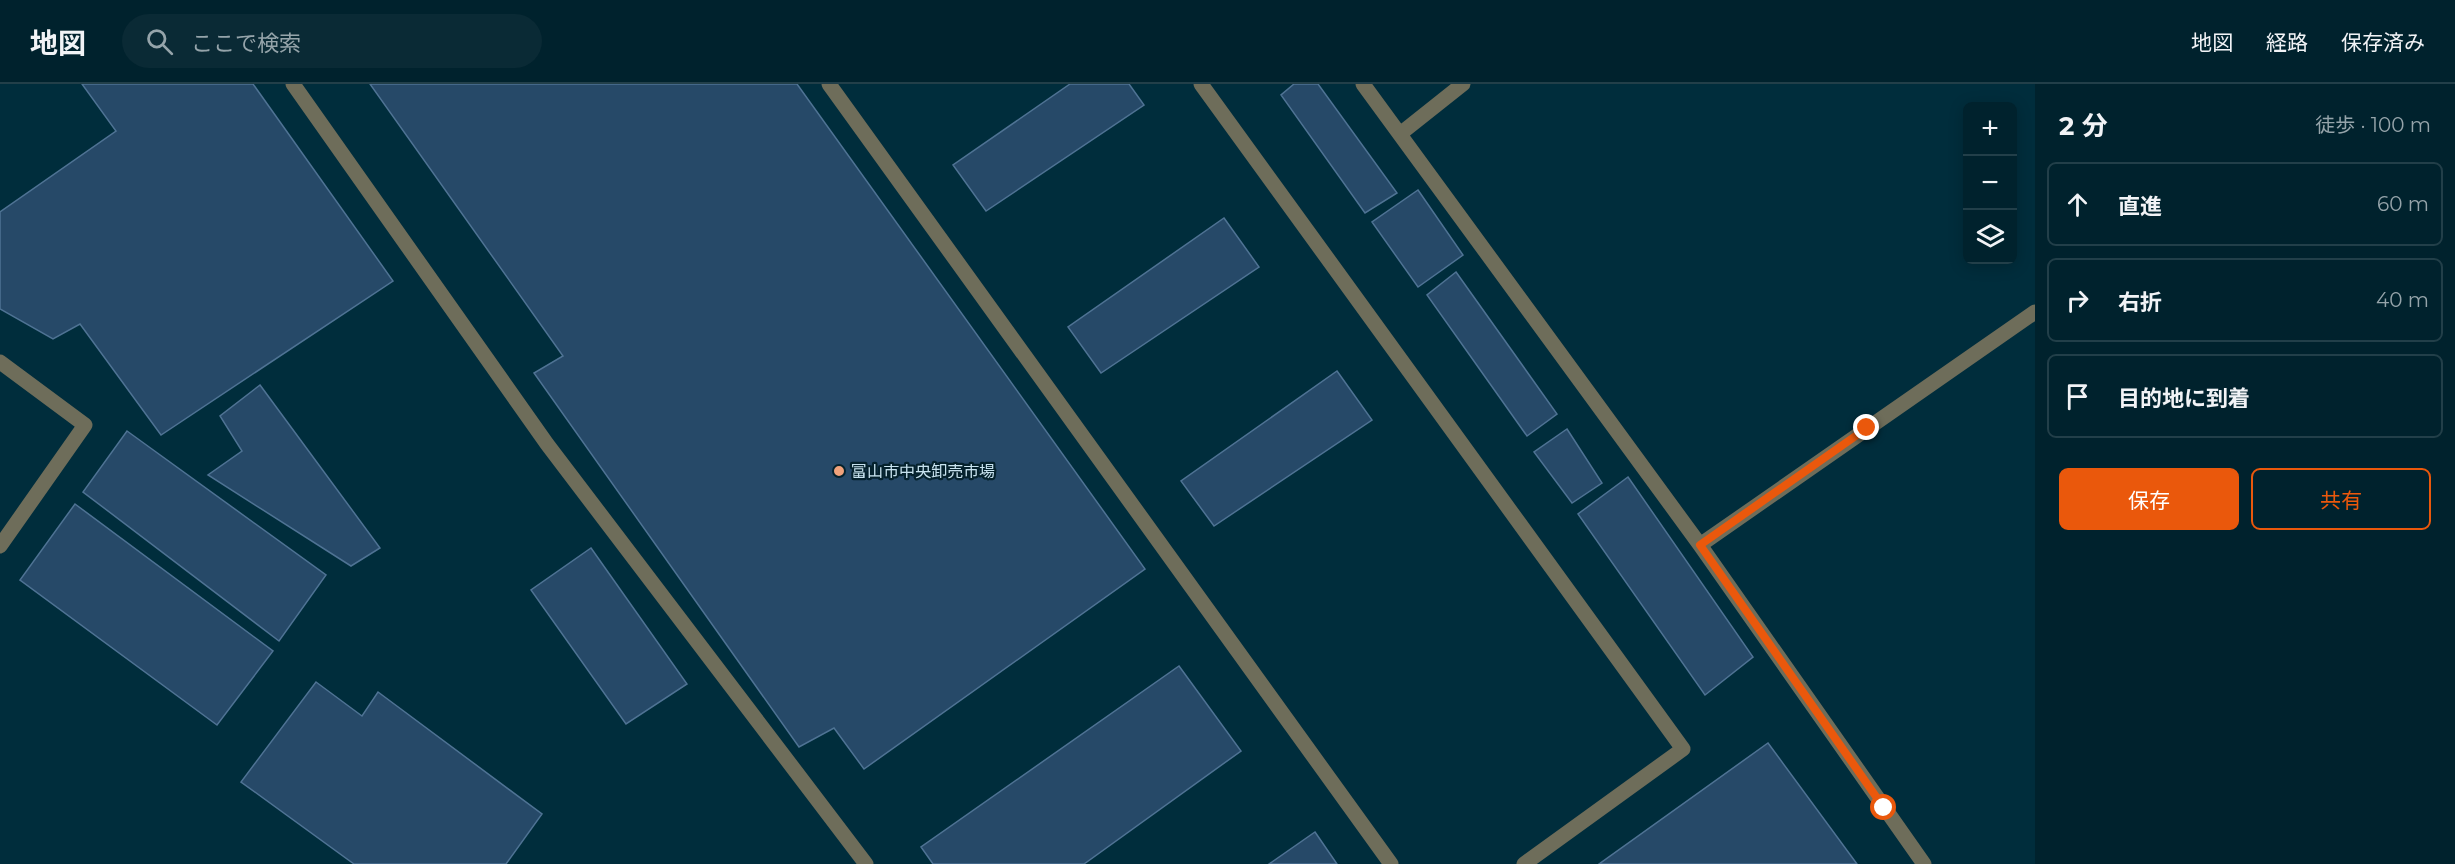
<!DOCTYPE html>
<html lang="ja">
<head>
<meta charset="utf-8">
<style>
	body { margin:0; font-family:Montserrat,"Noto Sans JP",sans-serif; background:#0a2a35; color:#f1f3f6 }
	.controls { position:absolute; right:18px; top:18px; display:grid; overflow:hidden; border-radius:9px; box-shadow:0 3px 15px #0003 }
	.controls button { width:54px; height:54px; display:grid; place-items:center; padding:0; border:0; border-bottom:2px solid #223f49; background:#00222d; color:#f1f3f6; font:30px sans-serif }
	.stop { position:absolute; width:18px; height:18px; margin:-14px; border:4px solid #ea580c; border-radius:50%; background:#fff }
	.stop.end { background:#ea580c; border-color:#fff; box-shadow:0 2px 6px #0008 }
	.list { margin:0; padding:0; list-style:none }
	h2 { display:flex; justify-content:space-between; align-items:center; height:78px; margin:0; padding:0 24px; font-size:26px }
	h2 small { font-size:20px; font-weight:400; color:#95a4aa }
	.list li { display:grid; grid-template-columns:39px 1fr auto; gap:18px; align-items:center; box-sizing:border-box; height:84px; margin:0 12px 12px; padding:0 12px; border:2px solid #223f49; border-radius:9px }
	.list b { display:block; font-size:22px; white-space:nowrap }
	.list em { font-size:20px; font-style:normal; color:#95a4aa }
	.actions { display:flex; gap:12px; padding:18px 24px }
	.actions a { flex:1; padding:14px 0; border:2px solid #ea580c; border-radius:9px; text-align:center; font-size:21px; color:#ea580c }
	.actions .main { background:#ea580c; color:#fff }
	.icon { flex:none; width:33px; height:33px; fill:none; stroke:currentColor; stroke-width:2; stroke-linecap:round; stroke-linejoin:round }
	.map { position:relative; flex:none; width:2035px; height:780px; overflow:hidden }
	header { display:flex; align-items:center; gap:36px; box-sizing:border-box; height:84px; padding:0 30px; background:#00222d; border-bottom:2px solid #223f49 }
	header strong { font-size:28px }
	nav { display:flex; gap:33px; margin-inline-start:auto; font-size:21px }
	.search { width:420px; height:54px; background:#0a2a35; display:flex; align-items:center; gap:15px; box-sizing:border-box; padding:0 21px; border-radius:33px; color:#95a4aa; font-size:22px }
	main { display:flex }
	aside { flex:1; background:#00222d }
	.map>svg:first-child { display:block }
	.building { fill:#264968; stroke:#4f7394; stroke-width:1.5 }
	.lines { fill:none; stroke-linecap:round; stroke-linejoin:round }
	.minor { stroke:#6e6d5a; stroke-width:15 }
	.route { stroke:#ea580c; stroke-width:8 }
	.poi-dot { fill:#f1a27b; stroke:#05222d; stroke-width:2 }
	.labels { text-anchor:middle; stroke-width:4.5; stroke-linejoin:round; paint-order:stroke }
	.poi-label { font-size:16px; fill:#c7e2ee; stroke:#05222d; text-anchor:start }
</style>
</head>
<body>
<header>
<strong>地図</strong>
<div class="search"><svg class="icon" aria-label="search" viewBox="0 0 24 24"><circle cx="10" cy="10" r="6"/><path d="M15 15l6 6"/></svg>ここで検索</div>
<nav><a>地図</a><a>経路</a><a>保存済み</a></nav>
</header>
<main>
<div class="map">
<svg width="2035" height="780" viewBox="0 0 2035 780">
	<rect width="100%" height="100%" fill="#002d3c"/>
	<path class="building" d="M82,0H253L393,197L161,351L80,240L53,255L0,225V128L116,47Z
		M370,0H797L1145,485L864,685L834,644L799,663L534,289L563,272Z
		M1070,0H1129L1144,21L986,127L953,81Z
		M1294,0H1318L1397,109L1365,129L1281,11Z
		M1418,106L1463,171L1418,203L1372,138Z
		M1224,134L1259,183L1101,289L1068,243Z
		M1456,188L1557,330L1527,352L1427,211Z
		M1337,287L1372,336L1214,442L1181,397Z
		M260,301L380,464L351,482L208,391L242,367L220,332Z
		M1567,345L1602,399L1572,419L1534,368Z
		M127,347L326,491L279,557L83,408Z
		M1628,393L1753,573L1705,611L1578,430Z
		M75,420L273,567L217,641L20,496Z
		M591,464L687,600L626,640L531,506Z
		M1179,582L1241,667L1084,780H933L921,763Z
		M316,598L362,632L378,608L542,730L506,780H354L241,698Z
		M1768,659L1857,780H1599Z
		M1315,748L1337,780H1269Z"/>
	<g class="lines">
		<path class="minor" d="M293,0L547,360L866,780
			M829,0L1391,780
			M1201,0L1683,665L1524,780
			M1363,0L1700,461L1924,780
			M1400,50L1463,0
			M0,278L85,341L0,462
			M1700,461L2035,228"/>
	</g>
	<g class="lines">
		<path class="route" d="M1867,344L1700,461L1884,724"/>
	</g>
	<circle class="poi-dot" cx="839" cy="387" r="6"/>
	<g class="labels">
		<g class="poi-label">
			<text x="851" y="393">富山市中央卸売市場</text>
		</g>
	</g>
</svg>
<div class="controls">
<button>+</button>
<button>−</button>
<button><svg class="icon" aria-label="layers" viewBox="0 0 24 24"><path d="M12 4l9 5-9 5-9-5zM3 14l9 5 9-5"/></svg></button>
</div>
<div class="stop" style="left:1884px;top:724px"></div>
<div class="stop end" style="left:1867px;top:344px"></div>
</div>
<aside>
<h2>2 分<small>徒歩 · 100 m</small></h2>
<ul class="list">
<li><svg class="icon" aria-label="ahead" viewBox="0 0 24 24"><path d="M12 20V5M6 11l6-6 6 6"/></svg><div><b>直進</b></div><em>60 m</em></li>
<li><svg class="icon" aria-label="right" viewBox="0 0 24 24"><path d="M7 20v-9h11M14 6l5 5-5 5"/></svg><div><b>右折</b></div><em>40 m</em></li>
<li><svg class="icon" aria-label="arrive" viewBox="0 0 24 24"><path d="M6 21V4h12l-3 4 3 4H6"/></svg><div><b>目的地に到着</b></div></li>
</ul>
<div class="actions"><a class="main">保存</a><a>共有</a></div>
</aside>
</main>
</body>
</html>
